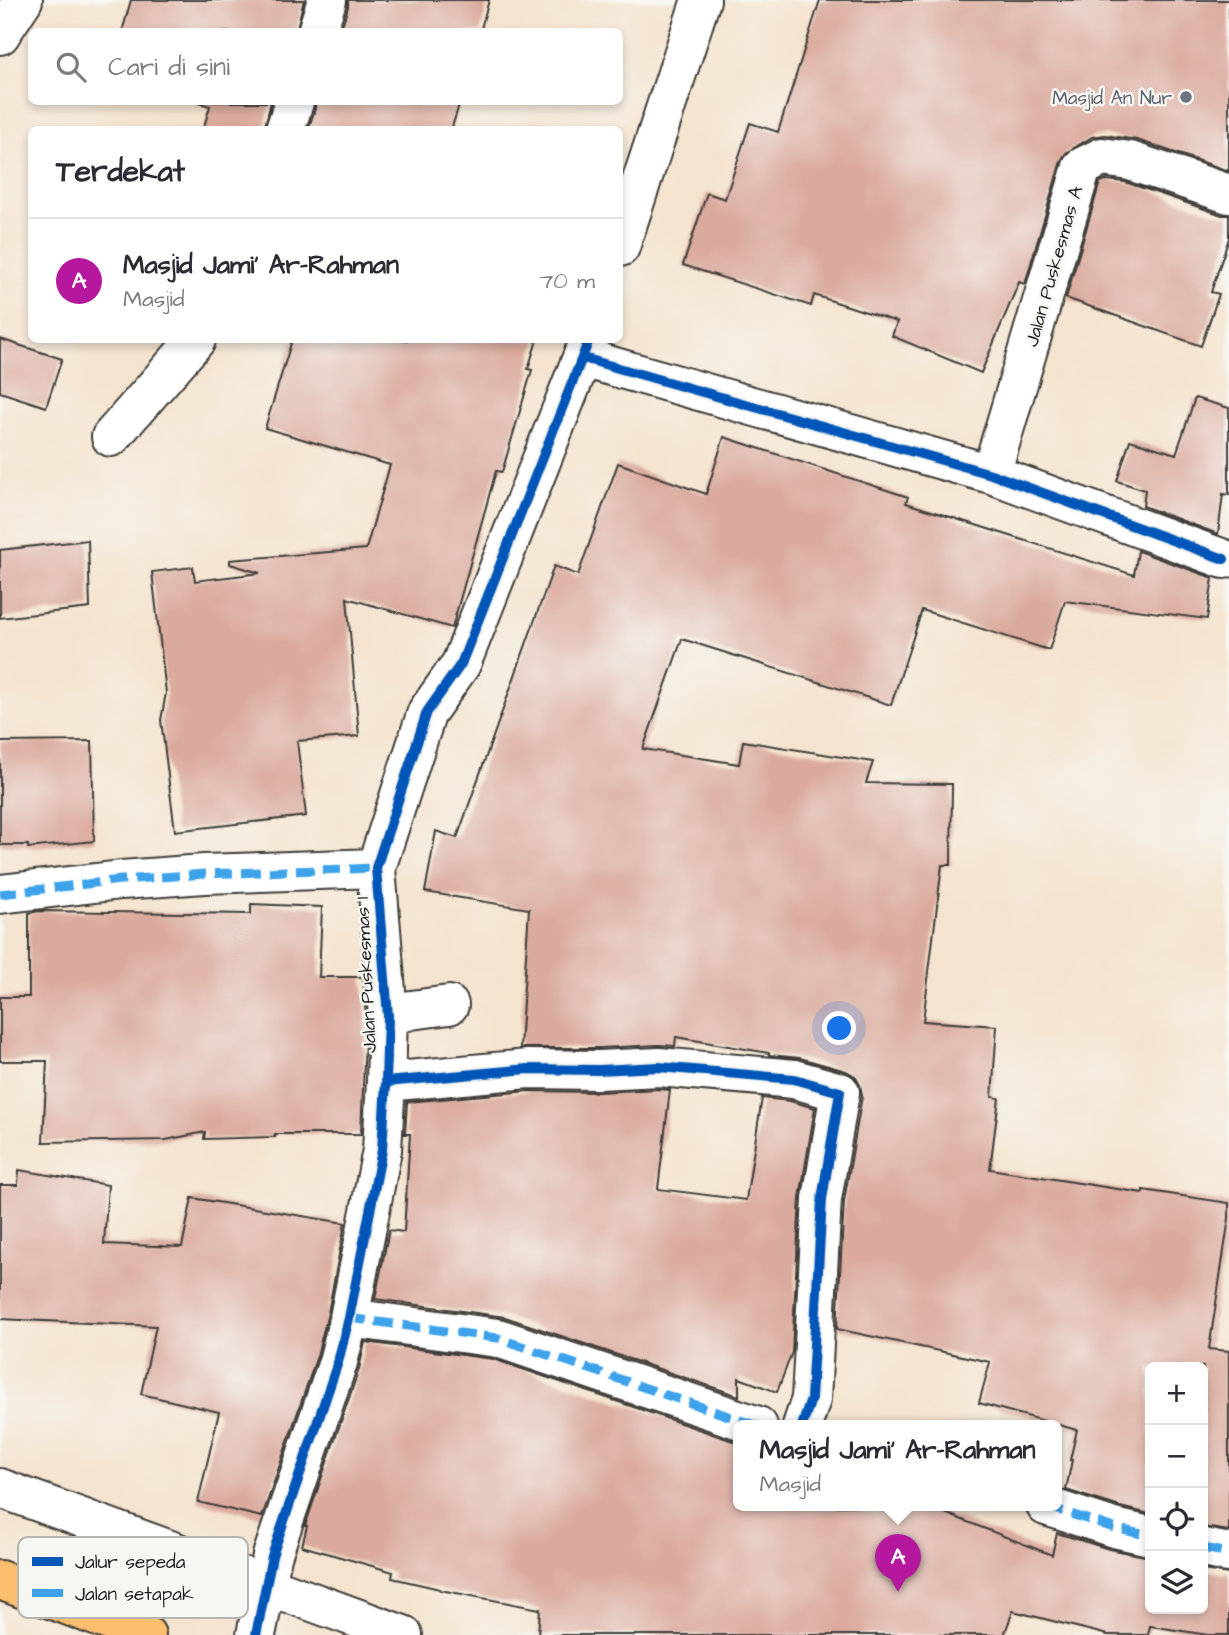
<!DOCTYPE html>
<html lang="id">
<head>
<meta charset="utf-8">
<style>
	body { margin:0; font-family:"Architects Daughter",sans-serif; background:#f2f2f3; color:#2b2b33 }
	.controls { position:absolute; right:21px; bottom:21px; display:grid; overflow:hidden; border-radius:10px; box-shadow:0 4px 10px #0003 }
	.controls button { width:63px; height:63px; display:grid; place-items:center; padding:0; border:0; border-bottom:2px solid #e1e1e2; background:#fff; color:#2b2b33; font:35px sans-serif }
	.you { position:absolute; left:840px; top:1029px; width:24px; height:24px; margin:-18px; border:5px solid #fff; border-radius:50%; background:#1a73e8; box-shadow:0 0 0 10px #1a73e833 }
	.badge { display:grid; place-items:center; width:46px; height:46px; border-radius:50%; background:#b5179e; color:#fff; font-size:23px; font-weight:700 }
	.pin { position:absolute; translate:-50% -58px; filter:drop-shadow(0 2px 4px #0008) }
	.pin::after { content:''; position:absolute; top:37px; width:24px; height:21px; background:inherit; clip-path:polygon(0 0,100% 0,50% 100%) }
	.popup { position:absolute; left:733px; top:1420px; width:329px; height:91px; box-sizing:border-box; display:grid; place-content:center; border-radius:10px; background:#fff; filter:drop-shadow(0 2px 5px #0005); font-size:23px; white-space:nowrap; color:#7c7c81 }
	.popup b { font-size:26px; color:#2b2b33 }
	.popup::after { content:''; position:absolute; left:50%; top:100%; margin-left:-14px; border:14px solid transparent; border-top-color:#fff }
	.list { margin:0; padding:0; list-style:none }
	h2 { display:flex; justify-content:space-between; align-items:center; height:91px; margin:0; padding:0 28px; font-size:30px }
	h2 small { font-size:23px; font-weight:400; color:#7c7c81 }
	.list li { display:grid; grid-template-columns:46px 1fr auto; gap:21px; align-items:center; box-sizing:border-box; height:126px; padding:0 28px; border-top:2px solid #e1e1e2 }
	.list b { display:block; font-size:26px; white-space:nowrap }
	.list p { margin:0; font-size:23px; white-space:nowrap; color:#7c7c81 }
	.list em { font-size:23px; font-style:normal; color:#7c7c81 }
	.icon { flex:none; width:38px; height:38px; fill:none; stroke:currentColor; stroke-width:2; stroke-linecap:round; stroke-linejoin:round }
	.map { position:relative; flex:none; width:1229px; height:1635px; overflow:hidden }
	.search { position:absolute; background:#fff; box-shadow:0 4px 10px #0003; left:28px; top:28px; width:595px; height:77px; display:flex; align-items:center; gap:18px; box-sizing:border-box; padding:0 24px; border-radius:10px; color:#7c7c81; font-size:26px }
	.panel { position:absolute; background:#fff; box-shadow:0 4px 10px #0003; left:28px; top:126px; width:595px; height:217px; border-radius:10px }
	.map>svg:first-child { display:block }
	.building { fill:#dbaa9e }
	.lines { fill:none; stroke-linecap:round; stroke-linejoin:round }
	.minor-casing { stroke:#3c3a37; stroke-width:42 }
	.highway-casing { stroke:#3c3a37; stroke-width:42 }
	.minor { stroke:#fff; stroke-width:38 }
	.highway { stroke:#fbbe6e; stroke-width:38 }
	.quiet { stroke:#3da2ea; stroke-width:9; stroke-dasharray:18 9; stroke-linecap:butt }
	.cycleway-casing { stroke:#f6f6f2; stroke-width:15 }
	.cycleway { stroke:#0057b8; stroke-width:10 }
	.worship-dot { fill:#6b7280; stroke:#f6f6f2; stroke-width:2.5 }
	.labels { text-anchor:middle; stroke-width:5; stroke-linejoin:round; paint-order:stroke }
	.worship-label { font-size:19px; fill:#5b616d; stroke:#f6f6f2; text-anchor:end }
	.street-label { font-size:19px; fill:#1c1c1c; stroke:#f6f6f2 }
	.key { fill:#f6f6f2; stroke:#b5b5b2; stroke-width:2 }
	.key-label { font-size:19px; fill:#1c1c1c }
</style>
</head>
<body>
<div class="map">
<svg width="1229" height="1635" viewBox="0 0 1229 1635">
	<rect width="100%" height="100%" fill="#f6f6f2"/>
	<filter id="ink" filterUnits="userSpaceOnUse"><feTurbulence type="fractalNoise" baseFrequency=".0143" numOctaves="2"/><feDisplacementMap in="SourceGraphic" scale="14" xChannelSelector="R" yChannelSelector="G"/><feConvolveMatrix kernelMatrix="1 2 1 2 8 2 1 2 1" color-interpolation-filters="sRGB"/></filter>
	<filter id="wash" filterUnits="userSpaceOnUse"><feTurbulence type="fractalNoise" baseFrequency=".00686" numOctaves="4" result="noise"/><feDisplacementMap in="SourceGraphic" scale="28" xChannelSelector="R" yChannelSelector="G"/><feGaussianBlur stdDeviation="1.57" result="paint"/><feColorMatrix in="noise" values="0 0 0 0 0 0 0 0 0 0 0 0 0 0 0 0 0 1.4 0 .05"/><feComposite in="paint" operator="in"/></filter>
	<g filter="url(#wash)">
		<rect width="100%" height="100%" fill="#f4e3ce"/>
		<g id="blocks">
			<path class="building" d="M131,0H304L296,32H122Z
				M348,0H489L480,32H340L348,7Z
				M820,0H1229V171L1137,140L1105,135L1092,137L1066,153L1061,161L1025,284L1019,282L981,373L892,336L897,322L814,295L811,306L683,265L707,193L725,199L750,123L778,132Z
				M195,102H271L264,130H203L210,106Z
				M315,102H460L451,130H308L315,109Z
				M1106,180L1125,182L1222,215H1229V238L1211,292L1219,294L1201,346L1066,298L1100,182Z
				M0,339L62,359L46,407L0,392Z
				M292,340H537L528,369L532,370L502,472L496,471L452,628L347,598L359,736L297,741L306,816L175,831L161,720L166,693L152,572L193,567L195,581L260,573L230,564V560L366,549L390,465L265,428Z
				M1195,398L1229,408V495L1223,494L1218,534L1143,506L1145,490L1117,481L1130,440L1176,454Z
				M724,437L908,497L906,503L1134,575L1138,551L1213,578L1207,619L1065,601L1049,650L922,610L891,705L682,639L643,749L739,764L743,741L873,762L866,783L952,784L951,865H942L923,1021L997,1026L992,1097L999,1098L990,1169L1143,1193V1190L1229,1203V1218L1209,1349L1229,1351V1531L1203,1527V1367H1150V1514L1120,1507L1066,1490L1072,1460H1070L1077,1430L979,1403L990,1362L837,1329L844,1201L862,1096L860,1085L855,1076L846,1071L800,1058L769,1055V1053L676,1037L675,1046L658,1045L599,1048H520L529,909L425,892L436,831L457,838L554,566L578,575L618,463L706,494Z
				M88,540L90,608L0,618V550Z
				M92,741L94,841L28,848V845H0V742Z
				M251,904L322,907L319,977H363L366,1017L361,1134H275V1137L204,1139L205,1132L166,1140L43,1142L47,1061H0V997H29V913L39,911L251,914Z
				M659,1089L670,1090L658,1189L746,1200L762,1098L790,1101L815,1108L800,1198L792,1352L777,1392L739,1378V1396L505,1317L375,1299L389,1230L404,1232L410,1134H405L407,1102L529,1091L599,1092Z
				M19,1170L108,1185L104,1244L182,1247L192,1198L345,1223L328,1313L317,1356L262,1517L198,1502L219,1412L141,1394L156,1326L0,1319V1185H18Z
				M365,1342L493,1359L739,1443V1506H927L1052,1555L1057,1533L1109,1549L1150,1557V1609H1203V1570L1229,1574V1635H1208L1150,1626L1148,1635H1108L1013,1611L1004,1635H538L540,1609L440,1590V1589L392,1578L393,1572L302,1546L307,1526H305L359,1369Z"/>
		</g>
	</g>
	<g filter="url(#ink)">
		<use href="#blocks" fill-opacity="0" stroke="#3c3a37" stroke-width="2"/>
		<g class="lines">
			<defs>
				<path id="minor" d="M317,32L327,0
					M0,35L23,0
					M285,130L294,102
					M620,247L701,0
					M583,358L991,474L1224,559
					M111,437L196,340
					M991,474L1082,167L1102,157L1130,161L1229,194
					M0,894L121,880L204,874L376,868
					M388,1016L411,1010L449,1005
					M386,1082L528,1069L599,1070L659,1067L794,1079L840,1092L822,1199L811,1399L802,1426
					M349,1318L498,1338L758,1426
					M0,1488L403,1635
					M1046,1506L1114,1528L1150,1536
					M1203,1548L1229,1553
					M256,1635L272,1556L338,1362L349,1318L382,1150L386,1082L388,1016L376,868L427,712L461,664L589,340"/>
				<path id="highway" d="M0,1580L146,1635"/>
			</defs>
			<use href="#minor" class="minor-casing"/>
			<use href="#highway" class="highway-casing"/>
			<use href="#minor" class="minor"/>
			<use href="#highway" class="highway"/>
			<path class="quiet" d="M0,894L121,880L204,874L376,868V872
				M349,1318L498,1338L758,1426
				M1046,1506L1114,1528L1150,1536
				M1203,1548L1229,1553"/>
			<defs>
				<path id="cycleway" d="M583,358L991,474L1224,559
					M386,1082L528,1069L599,1070L659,1067L794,1079L840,1092L822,1199L811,1399L802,1426
					M256,1635L272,1556L338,1362L349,1318L382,1150L386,1082L388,1016L376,868L427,712L461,664L589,340"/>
			</defs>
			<use href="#cycleway" class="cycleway-casing"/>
			<use href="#cycleway" class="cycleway"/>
		</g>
	</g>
	<circle class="worship-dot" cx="1186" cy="97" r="7"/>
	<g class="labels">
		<g class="worship-label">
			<text x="1172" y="104">Masjid An Nur</text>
		</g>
		<g class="street-label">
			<text transform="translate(1053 266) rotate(-74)" y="7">Jalan Puskesmas A</text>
			<text transform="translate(365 975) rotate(-93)" y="7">Jalan Puskesmas 1</text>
		</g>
	</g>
	<rect x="18" y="1537" width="230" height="81" rx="10" class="key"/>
	<rect x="32" y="1557" width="31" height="9" fill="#0057b8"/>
	<rect x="32" y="1589" width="31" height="8" fill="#3da2ea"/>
	<g class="key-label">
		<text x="75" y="1568">Jalur sepeda</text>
		<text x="75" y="1600">Jalan setapak</text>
	</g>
</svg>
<div class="controls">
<button>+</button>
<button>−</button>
<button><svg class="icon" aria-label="locate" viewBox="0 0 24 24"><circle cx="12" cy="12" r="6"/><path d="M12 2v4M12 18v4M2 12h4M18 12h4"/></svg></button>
<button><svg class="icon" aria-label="layers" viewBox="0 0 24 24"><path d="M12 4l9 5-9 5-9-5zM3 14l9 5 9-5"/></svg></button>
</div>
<div class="you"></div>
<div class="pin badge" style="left:898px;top:1592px">A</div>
<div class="popup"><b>Masjid Jami' Ar-Rahman</b>Masjid</div>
<div class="search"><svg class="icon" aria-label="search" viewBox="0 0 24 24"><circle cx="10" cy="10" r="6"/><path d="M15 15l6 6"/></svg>Cari di sini</div>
<section class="panel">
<h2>Terdekat<small></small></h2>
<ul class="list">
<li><span class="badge">A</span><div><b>Masjid Jami' Ar-Rahman</b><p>Masjid</p></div><em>70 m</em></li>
</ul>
</section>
</div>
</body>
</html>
